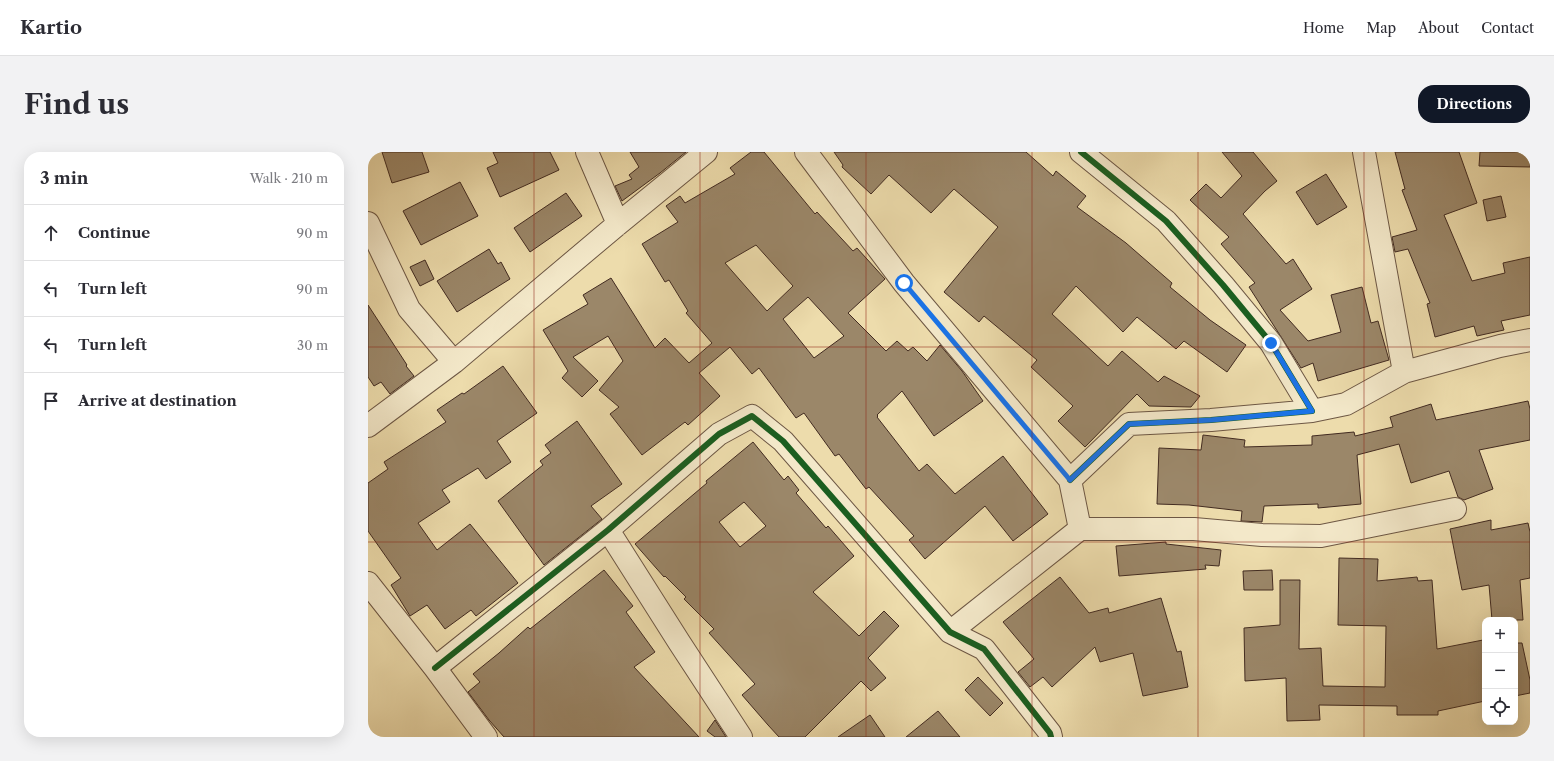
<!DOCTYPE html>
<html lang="en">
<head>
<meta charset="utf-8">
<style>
	body { margin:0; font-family:"Libre Caslon Text",serif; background:#f2f2f3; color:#2b2b33 }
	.controls { position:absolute; right:12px; bottom:12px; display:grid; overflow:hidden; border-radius:8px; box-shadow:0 4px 16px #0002 }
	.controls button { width:36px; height:36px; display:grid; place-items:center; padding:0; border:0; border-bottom:1px solid #e1e1e2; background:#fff; color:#2b2b33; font:20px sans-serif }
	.stop { position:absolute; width:12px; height:12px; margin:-9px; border:3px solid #1a73e8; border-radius:50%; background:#fff }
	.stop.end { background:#1a73e8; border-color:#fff; box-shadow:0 1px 4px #0008 }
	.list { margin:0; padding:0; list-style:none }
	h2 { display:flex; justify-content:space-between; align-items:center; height:52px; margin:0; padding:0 16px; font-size:17px }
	h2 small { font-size:13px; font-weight:400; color:#7c7c81 }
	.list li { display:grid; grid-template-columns:26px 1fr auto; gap:12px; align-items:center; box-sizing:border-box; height:56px; padding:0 16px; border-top:1px solid #e1e1e2 }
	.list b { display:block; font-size:15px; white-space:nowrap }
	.list em { font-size:13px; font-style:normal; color:#7c7c81 }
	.icon { flex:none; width:22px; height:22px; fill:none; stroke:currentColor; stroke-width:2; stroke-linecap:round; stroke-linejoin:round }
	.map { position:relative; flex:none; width:1162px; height:585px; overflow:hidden; border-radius:16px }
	header { display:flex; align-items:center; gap:24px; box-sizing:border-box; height:56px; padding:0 20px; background:#fff; border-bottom:1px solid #e1e1e2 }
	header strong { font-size:19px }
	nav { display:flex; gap:22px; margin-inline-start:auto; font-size:14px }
	.intro { display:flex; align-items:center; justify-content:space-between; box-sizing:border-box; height:96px; padding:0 24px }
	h1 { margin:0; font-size:28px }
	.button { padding:10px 18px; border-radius:16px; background:#111827; color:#fff; font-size:14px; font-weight:700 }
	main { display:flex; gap:24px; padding:0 24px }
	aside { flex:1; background:#fff; border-radius:16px; box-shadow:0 4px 16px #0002 }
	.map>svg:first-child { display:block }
	.building { fill:#9b8769; stroke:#422b21; fill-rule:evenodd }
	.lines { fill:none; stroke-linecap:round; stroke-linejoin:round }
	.minor-casing { stroke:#6d5744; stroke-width:24 }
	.minor { stroke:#f3e8c9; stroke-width:22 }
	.cycleway-casing { stroke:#f3e8c9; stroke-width:8 }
	.cycleway { stroke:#1b5e20; stroke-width:6 }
	.route { stroke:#1a73e8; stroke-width:5 }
	.grid { fill:none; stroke:#8f2418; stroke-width:1; stroke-opacity:0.55 }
</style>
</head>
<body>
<header>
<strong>Kartio</strong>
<nav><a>Home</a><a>Map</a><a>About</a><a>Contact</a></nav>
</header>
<div class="intro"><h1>Find us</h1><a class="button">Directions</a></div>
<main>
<aside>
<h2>3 min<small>Walk · 210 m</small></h2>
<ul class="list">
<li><svg class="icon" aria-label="ahead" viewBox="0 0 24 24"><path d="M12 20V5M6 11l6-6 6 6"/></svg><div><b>Continue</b></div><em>90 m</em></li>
<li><svg class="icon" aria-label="left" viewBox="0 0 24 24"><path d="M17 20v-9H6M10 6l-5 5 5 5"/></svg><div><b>Turn left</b></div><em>90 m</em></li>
<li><svg class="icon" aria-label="left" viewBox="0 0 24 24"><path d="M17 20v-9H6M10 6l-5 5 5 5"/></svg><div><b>Turn left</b></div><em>30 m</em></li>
<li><svg class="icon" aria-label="arrive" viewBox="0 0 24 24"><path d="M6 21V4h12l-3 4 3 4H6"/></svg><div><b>Arrive at destination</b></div></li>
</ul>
</aside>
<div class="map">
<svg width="1162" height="585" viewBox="0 0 1162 585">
	<rect width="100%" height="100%" fill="#eddcac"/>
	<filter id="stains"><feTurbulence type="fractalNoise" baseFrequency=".005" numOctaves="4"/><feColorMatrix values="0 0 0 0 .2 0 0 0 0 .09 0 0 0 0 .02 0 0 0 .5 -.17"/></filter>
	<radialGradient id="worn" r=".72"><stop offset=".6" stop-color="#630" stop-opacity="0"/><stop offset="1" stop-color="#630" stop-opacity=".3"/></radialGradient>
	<path class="building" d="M14,0H54L61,20L24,31Z
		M125,0H182L191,18L132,45L119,16L130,11Z
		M262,0H318L292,21L254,49L247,34L264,27L261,23L271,15Z
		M383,0H396L447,62L449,60L485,99L489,96L517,127L480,161L518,199L529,189L540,199L545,195L559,209L572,193L594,219L615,249L566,284L534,239L509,263L510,264L509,265L551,319L559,312L587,342L635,304L680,362L645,389L617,354L557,407L541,388L546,384L501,335L498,337L471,302L467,304L436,261L428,266L391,216L384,222L362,195L331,221L352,244L320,273L317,270L274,303L242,262L251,255L231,238L255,209L240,184L205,205L230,229L214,245L194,226L200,219L175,178L220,152L215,143L243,126L287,196L297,186L321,211L344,191L318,161L320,159L301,128L297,130L274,92L310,70L298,54L312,44L317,51L367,22L362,16ZM388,93L425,134L399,159L357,111ZM440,145L476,184L446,206L415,167Z
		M466,0H658L685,24L688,19L718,44L709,55L758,91L804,131L802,135L842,168L878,193L859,220L816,189L808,197L769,165L755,180L708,134L684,162L740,214L754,199L790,230L796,224L832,244L823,255L781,254L769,242L717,295L690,269L705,254L663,215L669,208L616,164L611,170L576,140L630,75L586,37L563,61L521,23L503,42L474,15L475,13Z
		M854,0H885L909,29L897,39L875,62L918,112L925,107L944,137L912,158L940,189L973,180L963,143L994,135L1003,171L1010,169L1021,208L950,229L945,211L933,216L881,135L887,131L853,92L861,85L822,48L838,32L853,46L874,24Z
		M1027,0H1091L1109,51L1076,63L1104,129L1137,121L1135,111L1162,105V163L1133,169L1136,178L1109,184L1106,174L1067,185L1059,152L1062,151L1040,97L1027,100L1024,85L1049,78L1034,38L1037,37Z
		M1112,0H1162V15L1111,14Z
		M958,22L979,55L949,73L928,40Z
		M92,30L110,64L53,93L35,59Z
		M198,41L214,64L162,100L146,76Z
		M1133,44L1138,65L1119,69L1115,48Z
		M121,97L130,112L133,110L142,127L89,160L69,129Z
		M57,108L66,127L52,134L42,115Z
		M0,153L39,213L38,214L46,224L22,242L13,230L6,234L0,225Z
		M135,214L169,261L129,289L143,310L118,327L110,316L74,338L82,350L50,371L69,398L102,372L150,431L108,464L103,458L77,477L59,453L42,464L23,433L33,426L0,379V331L20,317L16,310L78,270L69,258L94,241L96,242Z
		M1160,249L1162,257V288L1111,298L1125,337L1096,348L1090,345L1081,319L1043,331L1031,292L989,303L993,352L950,356V352L896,354L894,370L873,369L874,359L821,353L789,352L791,296L833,298L835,283L877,288L876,295L944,293V284L986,280L987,284L1025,275L1022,265L1063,252L1068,268Z
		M209,269L254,332L223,354L234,367L176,413L130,349L175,313L172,309L183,301L177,293Z
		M385,290L416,328L420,324L431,338L428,341L458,376L460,374L486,404L445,440L491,484L516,459L531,474L500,506L518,526L503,539L493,529L437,585H411L400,573L374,543L387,532L341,481L346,477L316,447L318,445L297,424L296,425L267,392L339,331L338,329ZM376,350L398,374L372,395L351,370Z
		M1123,368V378L1160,371L1162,380V426L1152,428L1155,468H1124L1121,433L1094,438L1082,377Z
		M798,390V392L853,398L851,414L837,413L838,417L751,424L748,394Z
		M971,406L1010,407L1009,429L1049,425L1050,429L1064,428L1069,497L1115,488L1117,500V549L1070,559V563H1029V554L951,553L952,568L919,569L918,526L877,529L876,476L912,473V428H932L931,497L953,496L955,534L1017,535L1018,474L970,473Z
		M236,418L265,454L258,460L287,500L266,515L331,585H136L121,568L100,540L112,530L105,522L131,501L160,475L162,477Z
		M904,418L905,438H876L875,419Z
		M692,425L721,461L740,456L741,461L793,446L809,500L813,499L820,535L775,544L765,501L732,510L727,495L684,535L675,525L662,535L650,520L666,507L635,470Z
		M1147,491H1154L1162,528V541L1147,544Z
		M610,525L635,551L622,564L597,538Z
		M570,559L592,585H538Z
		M502,563L517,585H470Z
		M347,568L358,585H347L339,579Z"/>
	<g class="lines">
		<defs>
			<path id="minor" d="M219,0L250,72
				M438,0L536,131L702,328L712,377
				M996,0L1036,220
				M0,71L41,157L86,210
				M944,259L978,252L1036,220L1132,194L1162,188
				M0,274L86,210L250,72L338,0
				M702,328L761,272L843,268L944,259L903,191L855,133L798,69L713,0
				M240,378L311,490L373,585
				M0,431L67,516L118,585
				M582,480L712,377H826L894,383L953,384L1087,357
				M67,516L240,378L351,282L384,264L415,289L582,480L616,497L682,581L683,585"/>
		</defs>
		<use href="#minor" class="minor-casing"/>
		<use href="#minor" class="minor"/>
		<defs>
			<path id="cycleway" d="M702,328L761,272L843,268L944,259L903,191L855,133L798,69L713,0
				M67,516L240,378L351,282L384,264L415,289L582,480L616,497L682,581L683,585"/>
		</defs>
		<use href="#cycleway" class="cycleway-casing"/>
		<use href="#cycleway" class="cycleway"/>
	</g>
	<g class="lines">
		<path class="route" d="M536,131L702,328L761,272L843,268L944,259L903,191"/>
	</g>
	<path class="grid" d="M166,0V585M332,0V585M498,0V585M664,0V585M830,0V585M996,0V585M0,195H1162M0,390H1162"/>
	<rect width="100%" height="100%" filter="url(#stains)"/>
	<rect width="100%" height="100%" fill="url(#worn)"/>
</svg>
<div class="controls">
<button>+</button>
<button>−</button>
<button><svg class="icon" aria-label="locate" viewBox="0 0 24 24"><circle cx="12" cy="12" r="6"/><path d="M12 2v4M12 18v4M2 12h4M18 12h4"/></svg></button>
</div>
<div class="stop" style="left:536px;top:131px"></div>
<div class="stop end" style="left:903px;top:191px"></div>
</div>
</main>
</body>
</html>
